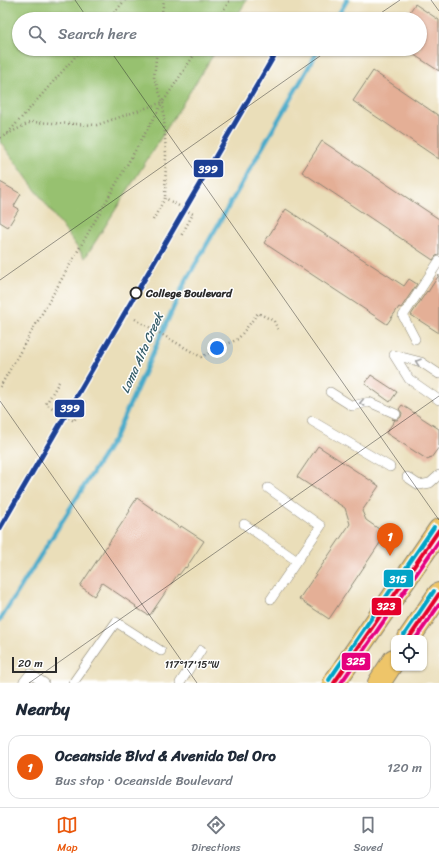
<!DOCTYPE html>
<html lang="en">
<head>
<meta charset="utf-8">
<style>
	body { margin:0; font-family:Sriracha,sans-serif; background:#f6f6f7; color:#1f2937 }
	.controls { position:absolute; right:12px; bottom:12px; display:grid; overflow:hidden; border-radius:8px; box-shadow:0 1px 3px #0004 }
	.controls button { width:36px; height:36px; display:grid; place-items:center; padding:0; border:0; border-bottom:1px solid #e0e1e3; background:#fff; color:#1f2937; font:20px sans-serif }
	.scale { position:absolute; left:12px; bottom:10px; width:45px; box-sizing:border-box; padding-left:4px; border:2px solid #2b2b2b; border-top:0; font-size:11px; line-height:14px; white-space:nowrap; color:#2b2b2b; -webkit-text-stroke:3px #fff; paint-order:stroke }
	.you { position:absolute; left:217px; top:348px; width:14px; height:14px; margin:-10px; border:3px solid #fff; border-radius:50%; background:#1a73e8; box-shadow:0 0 0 6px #1a73e833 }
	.badge { display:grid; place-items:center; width:26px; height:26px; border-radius:50%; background:#ea580c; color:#fff; font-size:13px; font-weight:700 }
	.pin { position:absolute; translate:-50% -33px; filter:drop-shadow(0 1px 2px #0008) }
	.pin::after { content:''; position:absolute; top:21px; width:14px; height:12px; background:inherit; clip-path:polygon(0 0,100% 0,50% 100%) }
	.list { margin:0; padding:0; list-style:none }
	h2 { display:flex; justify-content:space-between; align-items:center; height:52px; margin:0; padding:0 16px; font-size:17px }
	h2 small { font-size:13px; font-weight:400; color:#747a83 }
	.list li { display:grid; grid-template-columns:26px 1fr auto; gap:12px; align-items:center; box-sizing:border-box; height:64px; margin:0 8px 8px; padding:0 8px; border:1px solid #e0e1e3; border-radius:12px }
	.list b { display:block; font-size:15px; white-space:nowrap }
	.list p { margin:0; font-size:13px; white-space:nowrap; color:#747a83 }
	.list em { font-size:13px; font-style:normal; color:#747a83 }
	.icon { flex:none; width:22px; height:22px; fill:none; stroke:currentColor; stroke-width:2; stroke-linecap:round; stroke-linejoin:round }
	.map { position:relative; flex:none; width:439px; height:683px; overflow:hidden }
	.search { position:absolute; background:#fff; box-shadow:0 1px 3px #0004; left:12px; right:12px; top:12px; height:44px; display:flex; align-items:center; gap:10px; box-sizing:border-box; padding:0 14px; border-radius:22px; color:#747a83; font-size:15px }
	.sheet { height:124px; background:#fff }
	nav { display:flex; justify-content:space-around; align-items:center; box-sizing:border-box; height:56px; border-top:1px solid #e0e1e3; background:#fff; font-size:11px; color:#747a83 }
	nav a { display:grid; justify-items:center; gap:2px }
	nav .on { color:#ea580c }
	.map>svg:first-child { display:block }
	.green { fill:#97c16f; stroke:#61764d }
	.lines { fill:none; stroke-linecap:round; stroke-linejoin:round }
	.stream { stroke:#49aac9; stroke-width:4.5 }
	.building { fill:#e4af96 }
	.lane-casing { stroke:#8a8472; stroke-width:10 }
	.primary-casing { stroke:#8a8472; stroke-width:24 }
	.path { stroke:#8a8472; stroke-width:2.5; stroke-dasharray:1 3; stroke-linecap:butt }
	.lane { stroke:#fff; stroke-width:9 }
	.primary { stroke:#eec569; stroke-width:22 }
	.bus-1-casing { stroke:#fff; stroke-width:7 }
	.bus-2-casing { stroke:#fff; stroke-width:7 }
	.bus-3-casing { stroke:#fff; stroke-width:7 }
	.bus-1 { stroke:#e4002b; stroke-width:4 }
	.bus-2 { stroke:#e5007d; stroke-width:4 }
	.bus-3 { stroke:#02a3c6; stroke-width:4 }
	.rail-1-casing { stroke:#fff; stroke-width:8 }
	.rail-1 { stroke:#1c3f94; stroke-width:5 }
	.oneway { stroke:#a0a0a0 }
	.ticks { fill:none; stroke:#2b2b2b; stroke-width:1; stroke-opacity:0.45 }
	.stop-dot { fill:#fff; stroke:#2b2b2b; stroke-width:2 }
	.labels { text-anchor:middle; stroke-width:3; stroke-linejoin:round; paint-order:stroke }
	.stop-label { font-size:11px; font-weight:bold; fill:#2b2b2b; stroke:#fff; text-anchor:start }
	.water-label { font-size:12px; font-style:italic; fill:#375e6a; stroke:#fff }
	.ticks-label { font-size:10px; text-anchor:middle; fill:#2b2b2b; stroke:#fff; stroke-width:3; stroke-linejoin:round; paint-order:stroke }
	.line-badge { stroke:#fff; stroke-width:1.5 }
	.badge-label { font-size:11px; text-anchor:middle; font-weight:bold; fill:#fff }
</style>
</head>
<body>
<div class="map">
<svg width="439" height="683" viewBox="0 0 439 683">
	<rect width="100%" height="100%" fill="#fff"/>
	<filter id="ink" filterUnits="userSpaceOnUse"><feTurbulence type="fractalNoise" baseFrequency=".025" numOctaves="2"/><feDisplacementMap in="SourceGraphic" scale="8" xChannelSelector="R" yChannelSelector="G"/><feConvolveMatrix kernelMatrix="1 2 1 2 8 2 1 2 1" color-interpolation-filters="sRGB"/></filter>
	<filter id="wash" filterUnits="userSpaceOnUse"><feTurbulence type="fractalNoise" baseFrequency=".012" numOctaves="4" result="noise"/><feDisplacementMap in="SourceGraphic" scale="16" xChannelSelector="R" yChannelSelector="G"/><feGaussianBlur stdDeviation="0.9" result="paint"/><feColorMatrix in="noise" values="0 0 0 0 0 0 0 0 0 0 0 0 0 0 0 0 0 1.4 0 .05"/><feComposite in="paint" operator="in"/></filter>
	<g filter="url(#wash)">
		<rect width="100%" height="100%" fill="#eadeb9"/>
		<path class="green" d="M0,0H247L235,19H19V49H217L85,258L0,141Z"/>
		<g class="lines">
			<path class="stream" d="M336,19L347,0
				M0,620L115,437L184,284L319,49"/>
		</g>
		<g id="blocks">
			<path class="building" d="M415,4L439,20V71L405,49H420V19H405Z
				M373,71L439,116V159L353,101Z
				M322,141L439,219V255L436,256L433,260L302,172Z
				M0,182L21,194L14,206L19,209L8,227L0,222Z
				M286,209L404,286L409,279L417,284L401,308L399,307L387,324L264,243Z
				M439,275V333L411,315L427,291L428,292Z
				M371,375L397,392L390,402L365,384Z
				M402,405L439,429V447L431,458L430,457L428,460L386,433L395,420L392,419L397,420L401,417L402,413L399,409Z
				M318,446L379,486L362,511L366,520L386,534L329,619L299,599L350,524L345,508L297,477Z
				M137,498L180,528L181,526L204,541L186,568L185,567L179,575L178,574L150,615L148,614V615L135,607L136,606L102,583L94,596L80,586L130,511L129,510Z"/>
		</g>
	</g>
	<g filter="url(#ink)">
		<use href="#blocks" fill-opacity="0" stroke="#8a8472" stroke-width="1"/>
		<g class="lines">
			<defs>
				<path id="lane" d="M415,339L403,316L439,261
					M394,355L409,379L439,400
					M394,355L421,362L439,374
					M330,392L352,406L369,402L396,414
					M312,421L390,467
					M407,477L419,485L430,483L439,475
					M268,488L321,526L271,599
					M244,524L297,561
					M23,683L30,674L44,683
					M73,683L116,622L161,651
					M180,683L201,650"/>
				<path id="primary" d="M409,638L439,594
					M334,683L439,530
					M379,683L394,660"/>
			</defs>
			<use href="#lane" class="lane-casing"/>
			<use href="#primary" class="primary-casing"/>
			<path class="path" d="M109,19L125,0
				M161,19L164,0
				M218,19L230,0
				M157,49L154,78L163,102L166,155L165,198
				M8,133L82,49
				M0,138L31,122L97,125L163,102L198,49
				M153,220L165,198L193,214L181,236
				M135,319L201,357L238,339L258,313L274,321L279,332
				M59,382L46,404L74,421L86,399
				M0,387L163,102"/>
			<use href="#lane" class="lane"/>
			<use href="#primary" class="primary"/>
			<defs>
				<path id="bus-1" d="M409,638L439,594
					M334,683L439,530"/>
				<path id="bus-2" d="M416,638L439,605
					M341,683L439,541"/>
				<path id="bus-3" d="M404,635L434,591
					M329,680L434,527"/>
			</defs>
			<use href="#bus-1" class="bus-1-casing"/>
			<use href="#bus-2" class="bus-2-casing"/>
			<use href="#bus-3" class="bus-3-casing"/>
			<use href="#bus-1" class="bus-1"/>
			<use href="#bus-2" class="bus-2"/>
			<use href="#bus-3" class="bus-3"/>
			<defs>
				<path id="rail-1" d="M0,528L278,49"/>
			</defs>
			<use href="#rail-1" class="rail-1-casing"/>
			<use href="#rail-1" class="rail-1"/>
		</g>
		<defs><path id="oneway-chevron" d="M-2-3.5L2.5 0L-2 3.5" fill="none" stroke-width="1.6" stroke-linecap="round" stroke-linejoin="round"/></defs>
		<g class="oneway">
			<use href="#oneway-chevron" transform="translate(418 362) rotate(-161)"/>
			<use href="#oneway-chevron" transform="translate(362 403) rotate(167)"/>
		</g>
	</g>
	<path class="ticks" d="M75,0L88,19M431,0L439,11M372,19L400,0M109,49L439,520M0,280L330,49M0,401L197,683M29,683L439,396"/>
	<circle class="stop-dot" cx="136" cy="293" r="5.5"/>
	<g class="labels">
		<g class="stop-label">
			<text x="146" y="297">College Boulevard</text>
		</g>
		<g class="water-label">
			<text transform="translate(142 353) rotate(-66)" y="4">Loma Alta Creek</text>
		</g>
	</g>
	<g class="ticks-label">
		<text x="192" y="668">117°17'15"W</text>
	</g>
	<g class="line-badge">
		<rect x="193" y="159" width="31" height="19" rx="4" fill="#1c3f94"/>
		<rect x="54" y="399" width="31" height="19" rx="4" fill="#1c3f94"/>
		<rect x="383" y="569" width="31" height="19" rx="4" fill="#02a3c6"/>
		<rect x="371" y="597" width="31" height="19" rx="4" fill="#e4002b"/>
		<rect x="341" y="652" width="30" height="19" rx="4" fill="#e5007d"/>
	</g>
	<g class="badge-label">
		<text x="208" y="173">399</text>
		<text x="70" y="412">399</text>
		<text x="398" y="583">315</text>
		<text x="386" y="610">323</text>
		<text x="356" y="665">325</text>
	</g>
</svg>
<div class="controls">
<button><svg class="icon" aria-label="locate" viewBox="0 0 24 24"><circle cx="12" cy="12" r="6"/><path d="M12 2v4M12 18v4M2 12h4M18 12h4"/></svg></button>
</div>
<div class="scale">20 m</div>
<div class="you"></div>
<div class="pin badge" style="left:390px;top:556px">1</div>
<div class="search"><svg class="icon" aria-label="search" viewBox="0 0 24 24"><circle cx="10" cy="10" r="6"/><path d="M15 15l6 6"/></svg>Search here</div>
</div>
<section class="sheet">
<h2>Nearby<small></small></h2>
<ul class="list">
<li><span class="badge">1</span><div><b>Oceanside Blvd &amp; Avenida Del Oro</b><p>Bus stop · Oceanside Boulevard</p></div><em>120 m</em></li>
</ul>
</section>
<nav>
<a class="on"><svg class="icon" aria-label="map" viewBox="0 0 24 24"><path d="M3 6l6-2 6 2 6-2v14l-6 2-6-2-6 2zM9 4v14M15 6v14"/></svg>Map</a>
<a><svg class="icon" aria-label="directions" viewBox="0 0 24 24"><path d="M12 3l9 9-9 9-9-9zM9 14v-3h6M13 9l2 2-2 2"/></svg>Directions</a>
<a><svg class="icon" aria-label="saved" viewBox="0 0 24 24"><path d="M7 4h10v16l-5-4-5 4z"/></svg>Saved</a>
</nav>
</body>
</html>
